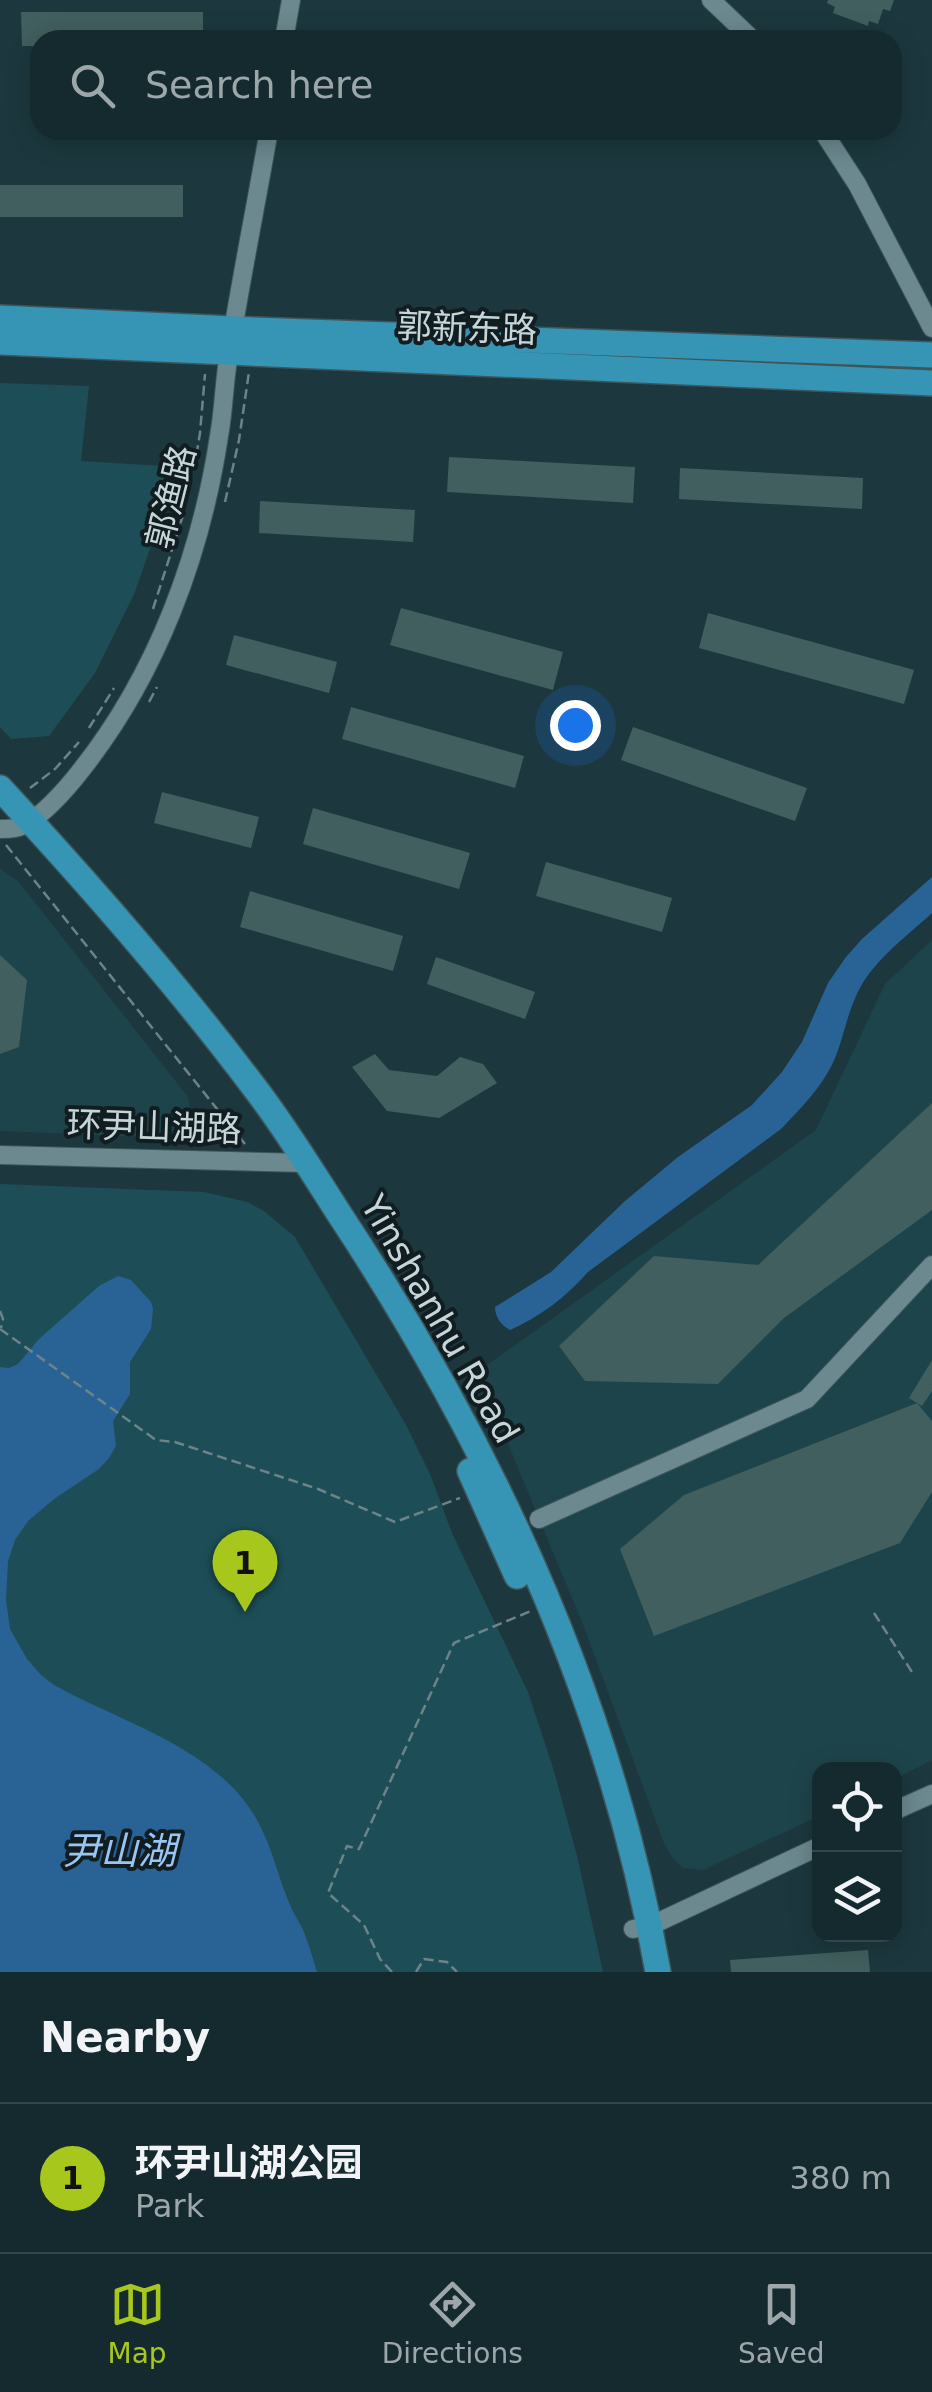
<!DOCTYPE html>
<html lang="en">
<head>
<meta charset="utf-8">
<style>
	body { margin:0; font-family:"DejaVu Sans","Noto Sans SC",sans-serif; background:#1e3236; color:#f1f3f6 }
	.controls { position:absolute; right:30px; bottom:30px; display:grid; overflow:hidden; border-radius:20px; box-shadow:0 5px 25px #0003 }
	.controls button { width:90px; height:90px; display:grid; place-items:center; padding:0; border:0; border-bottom:2px solid #34464a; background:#152a2e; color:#f1f3f6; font:50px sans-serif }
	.you { position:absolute; left:575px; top:725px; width:35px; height:35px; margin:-25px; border:8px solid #fff; border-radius:50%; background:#1a73e8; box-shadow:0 0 0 15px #1a73e833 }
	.badge { display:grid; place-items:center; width:65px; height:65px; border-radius:50%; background:#a8c71c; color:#111; font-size:32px; font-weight:700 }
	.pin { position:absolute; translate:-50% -82px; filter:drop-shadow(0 2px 5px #0008) }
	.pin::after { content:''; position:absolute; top:52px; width:35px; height:30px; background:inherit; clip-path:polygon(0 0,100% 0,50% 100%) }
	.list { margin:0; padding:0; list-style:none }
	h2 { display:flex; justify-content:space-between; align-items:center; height:130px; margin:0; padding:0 40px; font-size:42px }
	h2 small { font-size:32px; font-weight:400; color:#9da7aa }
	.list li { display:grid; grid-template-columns:65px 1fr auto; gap:30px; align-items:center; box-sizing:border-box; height:150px; padding:0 40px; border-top:2px solid #34464a }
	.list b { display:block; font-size:38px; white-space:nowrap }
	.list p { margin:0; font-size:32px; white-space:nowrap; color:#9da7aa }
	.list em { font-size:32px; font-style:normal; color:#9da7aa }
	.icon { flex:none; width:55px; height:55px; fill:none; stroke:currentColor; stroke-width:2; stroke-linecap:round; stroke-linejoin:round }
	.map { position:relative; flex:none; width:932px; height:1972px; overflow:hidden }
	.search { position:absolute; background:#152a2e; box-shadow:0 5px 25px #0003; left:30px; right:30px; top:30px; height:110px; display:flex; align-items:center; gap:25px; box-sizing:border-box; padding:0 35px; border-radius:30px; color:#9da7aa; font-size:38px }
	.sheet { height:280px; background:#152a2e }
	nav { display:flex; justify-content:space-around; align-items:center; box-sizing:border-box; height:140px; border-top:2px solid #34464a; background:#152a2e; font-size:28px; color:#9da7aa }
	nav a { display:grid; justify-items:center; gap:5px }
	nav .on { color:#a8c71c }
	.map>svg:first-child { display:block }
	.built { fill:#1e444b }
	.green { fill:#1d4e57 }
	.water { fill:#296395 }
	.building { fill:#415f5e }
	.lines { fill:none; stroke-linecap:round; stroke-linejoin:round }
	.minor-casing { stroke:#3d565a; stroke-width:20 }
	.major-casing { stroke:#3d565a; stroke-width:28 }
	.path { stroke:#6d8388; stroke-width:2.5; stroke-dasharray:10 5; stroke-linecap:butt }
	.minor { stroke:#6b898f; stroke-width:18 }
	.major { stroke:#3695b5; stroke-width:25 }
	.labels { text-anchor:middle; stroke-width:8; stroke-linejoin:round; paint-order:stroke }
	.street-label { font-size:35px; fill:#c5d5d8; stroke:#111d20 }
	.water-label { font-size:38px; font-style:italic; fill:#98c5f1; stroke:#111d20 }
</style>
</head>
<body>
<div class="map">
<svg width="932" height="1972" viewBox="0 0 932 1972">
	<rect width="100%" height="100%" fill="#1c383e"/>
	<path class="built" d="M0,869L18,881L188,1097L190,1112L187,1122L179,1131L167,1136L155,1137L0,1131Z
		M932,940V1760L895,1779L894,1770H820L819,1816L703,1870L683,1868L673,1858L664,1843L584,1627L492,1405L476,1373L816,1130L885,984Z"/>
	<path class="green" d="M0,383L89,386L81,461L178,467L135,592L95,673L49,736L11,739L0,727Z
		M0,1184L204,1192L247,1202L264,1211L295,1237L405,1423L430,1474L452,1533L528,1692L554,1771L577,1856L603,1972H0Z"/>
	<path class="water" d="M932,877V913C908,935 877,958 861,986C849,1007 845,1031 837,1053C826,1083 803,1106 781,1129L588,1272C567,1296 540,1317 510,1330C501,1325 495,1317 495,1307L551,1272L625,1201L678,1157L752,1105L782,1072L802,1042L828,983L846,957L862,939Z
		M118,1276L131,1280L151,1302L153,1309L151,1329L130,1362V1394L113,1421L116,1446L109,1458L99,1469L54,1499L28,1521L15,1540L8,1561L6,1600L10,1629L27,1659L41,1675L54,1685C122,1723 217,1748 257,1820C273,1848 278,1879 291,1907C295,1917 302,1925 305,1935C310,1947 313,1960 317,1972H0V1367L9,1368L18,1364L39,1339L99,1286Z"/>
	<path class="building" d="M828,0H894L890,11L883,9L878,24L869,21L868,26L833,13L835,7L827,3Z
		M21,12H203V40H40V46H22Z
		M0,185H183V217H0Z
		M449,457L635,467L633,503L447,492Z
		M680,468L863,478L862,509L679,499Z
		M260,501L415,510L413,542L259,533Z
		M401,608L563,652L553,690L390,645Z
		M708,613L914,670L904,704L699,648Z
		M234,635L337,662L329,693L226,665Z
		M351,707L524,756L515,788L342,739Z
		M633,727L807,788L795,821L621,760Z
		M162,792L259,817L251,848L154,823Z
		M313,808L470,853L459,889L303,844Z
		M546,862L672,898L662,932L536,896Z
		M250,891L403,936L393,971L240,927Z
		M0,955L27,980L19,1047L0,1054Z
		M436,957L535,992L525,1019L427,984Z
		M375,1054L389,1070L437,1076L460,1057L483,1064L497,1083L439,1118L387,1111L352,1067Z
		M932,1103V1210L784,1318L718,1384L585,1381L559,1346L654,1256L758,1265Z
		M932,1360V1391L922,1406L909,1398Z
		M917,1403L932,1421V1492L900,1543L654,1636L620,1549L684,1495Z
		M868,1950L870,1972H731L730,1960Z"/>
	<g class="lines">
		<defs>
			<path id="minor" d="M711,0L753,40
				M284,40L291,0
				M822,130L857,184L932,328
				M0,829C5,829 10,829 15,828C37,824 69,786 82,769C157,674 201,555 219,436C224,409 224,381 229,354C241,279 256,205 269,130
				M0,1155L306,1163
				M539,1519L807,1399L932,1265
				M894,1811L932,1794
				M633,1929L650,1926L820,1846"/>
			<path id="major" d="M0,318L254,330L932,355
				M0,342L932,383
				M0,788C89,884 175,982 254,1087C285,1127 311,1170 338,1212C490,1442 610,1699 658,1972
				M470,1471L517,1576"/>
		</defs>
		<use href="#minor" class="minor-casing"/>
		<use href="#major" class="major-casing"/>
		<path class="path" d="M194,470L200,433L205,374
			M225,502L239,440L249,372
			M153,609L184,512
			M149,702L157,687
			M89,728L114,688
			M30,788L55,769L79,742
			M6,845L245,1144
			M0,1311L3,1319L1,1328
			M0,1329L156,1440L175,1442L318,1489L395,1522L460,1498
			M874,1613L912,1672
			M392,1972L380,1959L364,1925L328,1893L347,1846L359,1849L454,1643L531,1611
			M416,1972L424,1959L447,1962L457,1972"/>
		<use href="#minor" class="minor"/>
		<use href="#major" class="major"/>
	</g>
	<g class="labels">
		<g class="street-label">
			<text transform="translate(467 328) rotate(2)" y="12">郭新东路</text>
			<text transform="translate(171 497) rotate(-76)" y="12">郭渔路</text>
			<text transform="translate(154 1127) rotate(2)" y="12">环尹山湖路</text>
			<text transform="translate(440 1319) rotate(60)" y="12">Yinshanhu Road</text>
		</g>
		<g class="water-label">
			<text x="119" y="1864">尹山湖</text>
		</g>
	</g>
</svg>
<div class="controls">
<button><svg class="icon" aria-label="locate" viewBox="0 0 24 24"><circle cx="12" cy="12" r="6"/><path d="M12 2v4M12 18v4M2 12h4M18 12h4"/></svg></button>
<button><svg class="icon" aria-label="layers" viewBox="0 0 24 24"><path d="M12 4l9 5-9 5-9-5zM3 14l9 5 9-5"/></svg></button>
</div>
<div class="you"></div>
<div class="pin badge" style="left:245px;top:1612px">1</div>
<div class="search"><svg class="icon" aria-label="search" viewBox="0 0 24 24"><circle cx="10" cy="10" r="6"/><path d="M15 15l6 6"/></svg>Search here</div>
</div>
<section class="sheet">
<h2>Nearby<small></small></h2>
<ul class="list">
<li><span class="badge">1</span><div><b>环尹山湖公园</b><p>Park</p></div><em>380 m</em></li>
</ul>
</section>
<nav>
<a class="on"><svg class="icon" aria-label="map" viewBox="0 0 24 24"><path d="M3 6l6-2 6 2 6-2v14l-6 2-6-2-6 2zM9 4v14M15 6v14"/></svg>Map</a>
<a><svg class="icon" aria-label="directions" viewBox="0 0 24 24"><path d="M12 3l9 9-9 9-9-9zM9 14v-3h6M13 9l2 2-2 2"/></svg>Directions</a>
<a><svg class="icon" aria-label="saved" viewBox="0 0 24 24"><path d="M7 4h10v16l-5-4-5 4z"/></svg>Saved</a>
</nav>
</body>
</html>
